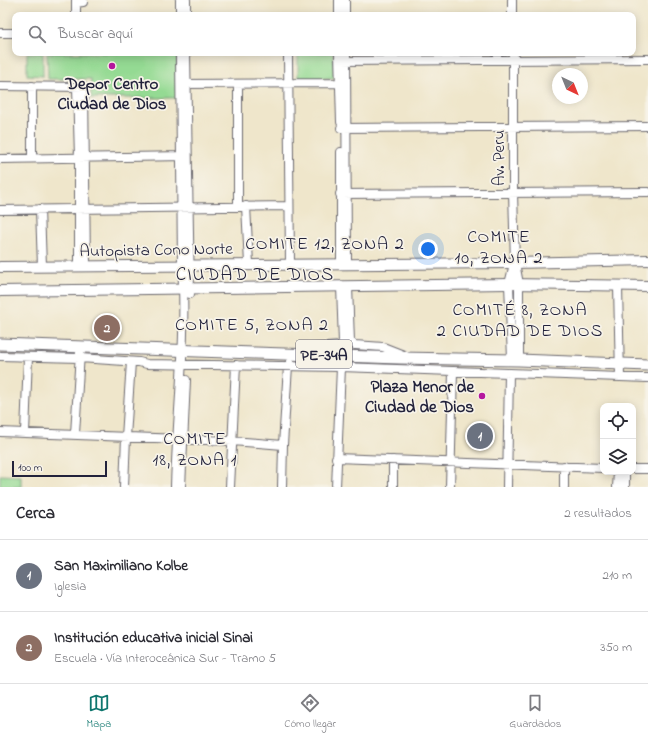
<!DOCTYPE html>
<html lang="es">
<head>
<meta charset="utf-8">
<style>
	body { margin:0; font-family:"Indie Flower",sans-serif; background:#f7f7f7; color:#2b2b33 }
	.controls { position:absolute; right:12px; bottom:12px; display:grid; overflow:hidden; border-radius:8px; box-shadow:0 2px 10px #0003 }
	.controls button { width:36px; height:36px; display:grid; place-items:center; padding:0; border:0; border-bottom:1px solid #e1e1e2; background:#fff; color:#2b2b33; font:20px sans-serif }
	.compass { position:absolute; left:552px; top:68px; width:36px; height:36px; border-radius:50%; background:#fff; box-shadow:0 2px 10px #0003; rotate:137deg }
	.scale { position:absolute; left:12px; bottom:10px; width:95px; box-sizing:border-box; padding-left:4px; border:2px solid #22223b; border-top:0; font-size:11px; line-height:14px; white-space:nowrap; color:#22223b; -webkit-text-stroke:3px #f7f3e8; paint-order:stroke }
	.you { position:absolute; left:428px; top:249px; width:14px; height:14px; margin:-10px; border:3px solid #fff; border-radius:50%; background:#1a73e8; box-shadow:0 0 0 6px #1a73e833 }
	.badge { display:grid; place-items:center; width:26px; height:26px; border-radius:50%; background:#0f766e; color:#fff; font-size:13px; font-weight:700 }
	.pin { position:absolute; translate:-50% -50%; border:2px solid #fff; box-shadow:0 1px 4px #0006 }
	.list { margin:0; padding:0; list-style:none }
	h2 { display:flex; justify-content:space-between; align-items:center; height:52px; margin:0; padding:0 16px; font-size:17px }
	h2 small { font-size:13px; font-weight:400; color:#7c7c81 }
	.list li { display:grid; grid-template-columns:26px 1fr auto; gap:12px; align-items:center; box-sizing:border-box; height:72px; padding:0 16px; border-top:1px solid #e1e1e2 }
	.list b { display:block; font-size:15px; white-space:nowrap }
	.list p { margin:0; font-size:13px; white-space:nowrap; color:#7c7c81 }
	.list em { font-size:13px; font-style:normal; color:#7c7c81 }
	.icon { flex:none; width:22px; height:22px; fill:none; stroke:currentColor; stroke-width:2; stroke-linecap:round; stroke-linejoin:round }
	.map { position:relative; flex:none; width:648px; height:487px; overflow:hidden }
	.search { position:absolute; background:#fff; box-shadow:0 2px 10px #0003; left:12px; right:12px; top:12px; height:44px; display:flex; align-items:center; gap:10px; box-sizing:border-box; padding:0 14px; border-radius:8px; color:#7c7c81; font-size:15px }
	.sheet { height:196px; background:#fff }
	nav { display:flex; justify-content:space-around; align-items:center; box-sizing:border-box; height:56px; border-top:1px solid #e1e1e2; background:#fff; font-size:11px; color:#7c7c81 }
	nav a { display:grid; justify-items:center; gap:2px }
	nav .on { color:#0f766e }
	.map>svg:first-child { display:block }
	.green { fill:#94da93; stroke:#5b7e67 }
	.lines { fill:none; stroke-linecap:round; stroke-linejoin:round }
	.minor-casing { stroke:#6a676d; stroke-width:10 }
	.major-casing { stroke:#6a676d; stroke-width:12 }
	.highway-casing { stroke:#6a676d; stroke-width:13 }
	.minor { stroke:#fff; stroke-width:8 }
	.major { stroke:#fff; stroke-width:10 }
	.highway { stroke:#fff; stroke-width:11 }
	.poi-dot { fill:#b5179e; stroke:#f7f3e8; stroke-width:1.5 }
	.labels { text-anchor:middle; stroke-width:3.5; stroke-linejoin:round; paint-order:stroke }
	.shield { fill:#f7f3e8; stroke:#62616f; stroke-width:1 }
	.shield-label { font-size:16px; font-weight:bold; fill:#22223b }
	.poi-label { font-size:17px; font-weight:bold; fill:#22223b; stroke:#f7f3e8 }
	.street-label { font-size:17px; fill:#22223b; stroke:#f7f3e8 }
	.neighbourhood-label { font-size:18px; letter-spacing:1px; fill:#22223b; stroke:#f7f3e8 }
	.quarter-label { font-size:19px; letter-spacing:1px; fill:#22223b; stroke:#f7f3e8 }
</style>
</head>
<body>
<div class="map">
<svg width="648" height="487" viewBox="0 0 648 487">
	<rect width="100%" height="100%" fill="#f7f3e8"/>
	<filter id="ink" filterUnits="userSpaceOnUse"><feTurbulence type="fractalNoise" baseFrequency=".025" numOctaves="2"/><feDisplacementMap in="SourceGraphic" scale="8" xChannelSelector="R" yChannelSelector="G"/><feConvolveMatrix kernelMatrix="1 2 1 2 8 2 1 2 1" color-interpolation-filters="sRGB"/></filter>
	<filter id="wash" filterUnits="userSpaceOnUse"><feTurbulence type="fractalNoise" baseFrequency=".012" numOctaves="4" result="noise"/><feDisplacementMap in="SourceGraphic" scale="16" xChannelSelector="R" yChannelSelector="G"/><feGaussianBlur stdDeviation="0.9" result="paint"/><feColorMatrix in="noise" values="0 0 0 0 0 0 0 0 0 0 0 0 0 0 0 0 0 1.4 0 .05"/><feComposite in="paint" operator="in"/></filter>
	<g filter="url(#wash)">
		<rect width="100%" height="100%" fill="#efe6cb"/>
		<path class="green" d="M27,53H43V76L27,75Z
			M47,53H177V98H91V79H48Z
			M298,53H333L334,78L298,79Z
			M0,475L21,476V487H0Z"/>
	</g>
	<g filter="url(#ink)">
		<g class="lines">
			<defs>
				<path id="minor" d="M76,0V15
					M345,0V15
					M512,0V15
					M76,3L83,2V0
					M180,15V0
					M186,15V0
					M339,15V0
					M0,33H15
					M186,53L190,294
					M288,53L290,264
					M339,53L341,122
					M346,53L347,264
					M513,53V192L515,263L519,284V360
					M340,61L648,59
					M183,84L339,83
					M0,86L84,87L86,266
					M77,87L79,157V266
					M341,128L648,126
					M32,158V86
					M0,159L187,156
					M340,194L648,192
					M238,206V84
					M246,206L249,264
					M40,209L42,266
					M0,210L289,206
					M341,264V152
					M348,286L350,342L355,345L383,347L406,356
					M618,286L620,377
					M302,354L308,349L314,348L339,346L343,343L341,286
					M0,356L80,358L139,362L147,364L341,367L648,378
					M512,359L509,284L514,264
					M0,432L232,441L283,445
					M25,433L28,357
					M75,434L80,353
					M336,458L603,468
					M633,469H648
					M124,487L126,437L131,362
					M175,487C177,413 187,339 182,265L180,53
					M181,487L186,380
					M230,487L236,365
					M282,487L283,445L288,366L290,363
					M336,487L341,367
					M393,487V460
					M450,487L453,371
					M507,487L509,373
					M564,487V466
					M617,487L618,472
					M625,487V472"/>
				<path id="major" d="M0,267L515,263L648,260
					M0,291L509,284L648,286"/>
				<path id="highway" d="M0,344L399,358L519,360L648,365"/>
			</defs>
			<use href="#minor" class="minor-casing"/>
			<use href="#major" class="major-casing"/>
			<use href="#highway" class="highway-casing"/>
			<use href="#minor" class="minor"/>
			<use href="#major" class="major"/>
			<use href="#highway" class="highway"/>
		</g>
	</g>
	<g class="poi-dot">
		<circle cx="112" cy="66" r="4"/>
		<circle cx="482" cy="396" r="4"/>
	</g>
	<g class="labels">
		<rect class="shield" x="296" y="340" width="56" height="28" rx="3"/>
		<g class="shield-label">
			<text x="324" y="360">PE-34A</text>
		</g>
		<g class="poi-label">
			<text x="112" y="89">Depor Centro<tspan x="112" dy="20">Ciudad de Dios</tspan></text>
			<text x="474" y="392" text-anchor="end">Plaza Menor de<tspan x="474" dy="20">Ciudad de Dios</tspan></text>
		</g>
		<g class="street-label">
			<text transform="translate(498 158) rotate(-90)" y="6">Av. Peru</text>
			<text transform="translate(156 249) rotate(-1)" y="6">Autopista Cono Norte</text>
		</g>
		<g class="neighbourhood-label">
			<text x="499" y="242">COMITE<tspan x="499" dy="21">10, ZONA 2</tspan></text>
			<text x="325" y="249">COMITE 12, ZONA 2</text>
			<text x="520" y="315">COMITÉ 8, ZONA<tspan x="520" dy="21">2 CIUDAD DE DIOS</tspan></text>
			<text x="252" y="330">COMITE 5, ZONA 2</text>
			<text x="195" y="444">COMITE<tspan x="195" dy="21">18, ZONA 1</tspan></text>
		</g>
		<g class="quarter-label">
			<text x="255" y="280">CIUDAD DE DIOS</text>
		</g>
	</g>
</svg>
<div class="controls">
<button><svg class="icon" aria-label="locate" viewBox="0 0 24 24"><circle cx="12" cy="12" r="6"/><path d="M12 2v4M12 18v4M2 12h4M18 12h4"/></svg></button>
<button><svg class="icon" aria-label="layers" viewBox="0 0 24 24"><path d="M12 4l9 5-9 5-9-5zM3 14l9 5 9-5"/></svg></button>
</div>
<svg class="compass" viewBox="-18 -18 36 36"><path d="M0-13l5 13h-10z" fill="#e53935"/><path d="M0 13l5-13h-10z" fill="#7c7c81"/></svg>
<div class="scale">100 m</div>
<div class="you"></div>
<div class="pin badge" style="left:480px;top:436px;background:#6b7280">1</div>
<div class="pin badge" style="left:107px;top:328px;background:#8d6e63">2</div>
<div class="search"><svg class="icon" aria-label="search" viewBox="0 0 24 24"><circle cx="10" cy="10" r="6"/><path d="M15 15l6 6"/></svg>Buscar aquí</div>
</div>
<section class="sheet">
<h2>Cerca<small>2 resultados</small></h2>
<ul class="list">
<li><span class="badge" style="background:#6b7280">1</span><div><b>San Maximiliano Kolbe</b><p>Iglesia</p></div><em>210 m</em></li>
<li><span class="badge" style="background:#8d6e63">2</span><div><b>Institución educativa inicial Sinai</b><p>Escuela · Vía Interoceánica Sur - Tramo 5</p></div><em>350 m</em></li>
</ul>
</section>
<nav>
<a class="on"><svg class="icon" aria-label="map" viewBox="0 0 24 24"><path d="M3 6l6-2 6 2 6-2v14l-6 2-6-2-6 2zM9 4v14M15 6v14"/></svg>Mapa</a>
<a><svg class="icon" aria-label="directions" viewBox="0 0 24 24"><path d="M12 3l9 9-9 9-9-9zM9 14v-3h6M13 9l2 2-2 2"/></svg>Cómo llegar</a>
<a><svg class="icon" aria-label="saved" viewBox="0 0 24 24"><path d="M7 4h10v16l-5-4-5 4z"/></svg>Guardados</a>
</nav>
</body>
</html>
